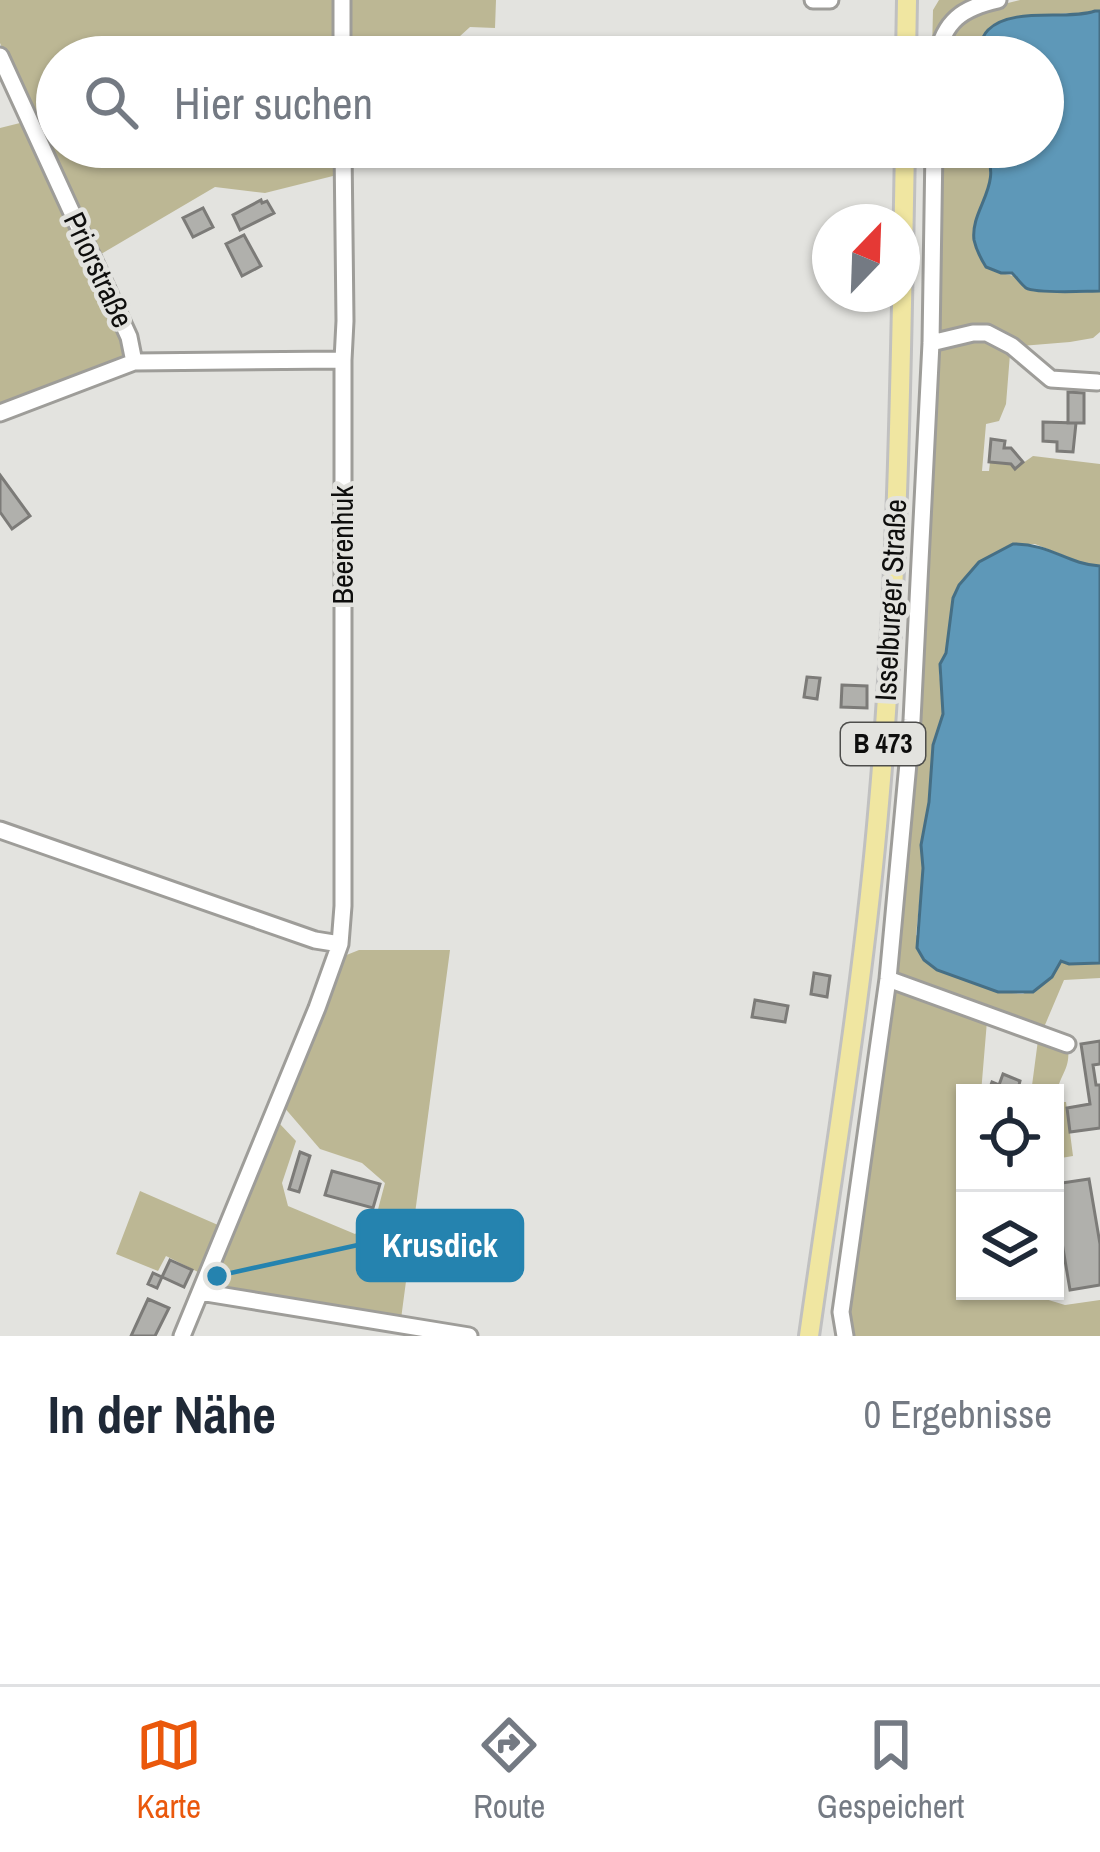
<!DOCTYPE html>
<html lang="de">
<head>
<meta charset="utf-8">
<style>
	body { margin:0; font-family:"Archivo Narrow",sans-serif; background:#f2f2f3; color:#1f2937 }
	.controls { position:absolute; right:36px; bottom:36px; display:grid; overflow:hidden; border-radius:0px; box-shadow:0 3px 9px #0004 }
	.controls button { width:108px; height:108px; display:grid; place-items:center; padding:0; border:0; border-bottom:3px solid #e0e1e3; background:#fff; color:#1f2937; font:60px sans-serif }
	.compass { position:absolute; left:812px; top:204px; width:108px; height:108px; border-radius:50%; background:#fff; box-shadow:0 3px 9px #0004; rotate:23deg }
	.list { margin:0; padding:0; list-style:none }
	h2 { display:flex; justify-content:space-between; align-items:center; height:156px; margin:0; padding:0 48px; font-size:51px }
	h2 small { font-size:39px; font-weight:400; color:#747a83 }
	.icon { flex:none; width:66px; height:66px; fill:none; stroke:currentColor; stroke-width:2; stroke-linecap:round; stroke-linejoin:round }
	.map { position:relative; flex:none; width:1100px; height:1336px; overflow:hidden }
	.search { position:absolute; background:#fff; box-shadow:0 3px 9px #0004; left:36px; right:36px; top:36px; height:132px; display:flex; align-items:center; gap:30px; box-sizing:border-box; padding:0 42px; border-radius:66px; color:#747a83; font-size:45px }
	.sheet { height:348px; background:#fff }
	nav { display:flex; justify-content:space-around; align-items:center; box-sizing:border-box; height:168px; border-top:3px solid #e0e1e3; background:#fff; font-size:33px; color:#747a83 }
	nav a { display:grid; justify-items:center; gap:6px }
	nav .on { color:#ea580c }
	.map>svg:first-child { display:block }
	.green { fill:#bcb794 }
	.water { fill:#5e98b8; stroke:#466f85; stroke-width:3 }
	.building { fill:#b0b0ac; stroke:#7c7b78; stroke-width:3 }
	.lines { fill:none; stroke-linecap:round; stroke-linejoin:round }
	.minor-casing { stroke:#9e9d99; stroke-width:21 }
	.major-casing { stroke:#c0c0c0; stroke-width:24 }
	.minor { stroke:#fff; stroke-width:15 }
	.major { stroke:#f0e6a1; stroke-width:18 }
	.labels { text-anchor:middle; stroke-width:9; stroke-linejoin:round; paint-order:stroke }
	.shield { fill:#e3e3df; stroke:#4e4e4c; stroke-width:3 }
	.shield-label { font-size:27px; font-weight:bold; fill:#0e0e0d }
	.street-label { font-size:30px; fill:#0e0e0d; stroke:#e3e3df }
	.leader { fill:none; stroke:#2583af; stroke-width:4.5 }
	.callout-dot { fill:#2583af; stroke:#e3e3df; stroke-width:4.5 }
	.callout { fill:#2583af; stroke:#2583af; stroke-width:4.5 }
	.callout-label { font-size:33px; text-anchor:middle; font-weight:bold; fill:#fff }
</style>
</head>
<body>
<div class="map">
<svg width="1100" height="1336" viewBox="0 0 1100 1336">
	<rect width="100%" height="100%" fill="#e3e3df"/>
	<path class="green" d="M0,0H333V57H57V147H333V176L265,193L215,187L96,257L0,43Z
		M348,0H496L495,28L470,27L437,57H349Z
		M939,0H980L932,51L933,10Z
		M1020,0H1100V11L1082,16L1066,13L1040,17L1029,16L993,25L985,33L975,57H941L954,26L992,7Z
		M20,123L126,336L127,351L116,362L0,409V128Z
		M350,147H405L411,168H351Z
		M937,147H983C1001,178 978,206 974,238L1001,273L1018,277L1022,284L1077,293L1100,291V332L1093,338L1070,342L1021,346L989,329L944,336L932,328Z
		M986,337L1006,347L1010,354L1006,404L999,421L986,424L982,471H989L990,462H1010L1016,468L1033,456L1100,464V566L1088,565L1035,544H1013L979,562L959,585L953,598L946,653L939,674L944,701L943,714L933,745L929,802L921,845L923,868L916,935L998,992L1023,994L1052,977L1061,961L1070,964L1100,963V978L1064,980L1042,1032L901,979L894,965L933,355L945,347Z
		M359,950H450L401,1319L225,1293L218,1287V1271L279,1123L296,1141L282,1183L288,1206L355,1234L376,1217L385,1183L362,1163L320,1149L283,1106L344,956Z
		M896,992H911L987,1021L981,1093H965V1291H1019L1065,1305L1100,1300V1336H851L845,1311L889,999Z
		M1038,1040L1068,1049C1071,1073 1054,1078 1058,1102H1066L1073,1156L1055,1159V1093H1031Z
		M140,1191L218,1225L200,1273L166,1256L158,1271L116,1254Z"/>
	<path class="water" d="M1095,11H1100V291C1086,291 1036,294 1026,288C1021,284 1017,278 1012,273H1001L986,267C981,259 976,249 974,240C970,208 1006,184 983,147H1043V57H975C979,48 981,37 988,30C1012,6 1066,21 1095,11Z
		M1013,544C1051,544 1067,564 1100,566V963L1069,964L1061,961L1052,977L1033,992H998L937,970L924,960L917,948L923,868L921,845L929,802L933,745L943,714L940,664L946,653L953,598L959,585L979,562Z"/>
	<path class="building" d="M261,200L262,203L267,201L274,213L240,230L233,215Z
		M203,208L213,227L193,237L183,218Z
		M244,235L261,266L242,276L226,244Z
		M1068,392L1084,393V423H1068Z
		M1043,422L1076,423L1073,452L1057,451V442L1043,441Z
		M991,439L1005,441L1004,448H1011L1023,462L1015,469L1011,464L989,462Z
		M0,475L30,516L12,529L0,512Z
		M807,677L820,678L817,699L804,697Z
		M842,685L867,686V708L841,707Z
		M814,973L830,976L827,997L811,994Z
		M755,1000L788,1006L785,1022L752,1017Z
		M1100,1041V1064L1093,1065L1096,1085H1100V1128L1070,1132L1067,1108L1090,1104L1081,1044Z
		M1003,1074L1020,1081L1017,1093H988L992,1082L999,1085Z
		M300,1152L310,1156L299,1192L289,1189Z
		M332,1171L380,1184L373,1208L325,1195Z
		M1089,1179L1100,1244V1285L1070,1290L1055,1201V1184Z
		M170,1260L192,1270L184,1287L162,1277L157,1288L148,1284L153,1273L162,1277Z
		M148,1299L169,1308L155,1336H131Z"/>
	<g class="lines">
		<defs>
			<path id="minor" d="M342,0V57
				M813,0H830
				M0,56L129,337L134,362L343,360
				M937,57C944,21 962,8 998,0
				M931,343L973,333H987L1012,346L1051,379L1097,382
				M0,413L134,362
				M0,830L315,940L340,944
				M888,979L1067,1044
				M200,1292L469,1336
				M182,1336L317,1008L340,944L343,906V360L345,321L343,147
				M845,1336L841,1312L888,979L912,720L931,343L934,147"/>
			<path id="major" d="M906,57L907,0
				M809,1336C834,1159 864,981 879,803C898,585 901,366 905,147"/>
		</defs>
		<use href="#minor" class="minor-casing"/>
		<use href="#major" class="major-casing"/>
		<use href="#minor" class="minor"/>
		<use href="#major" class="major"/>
	</g>
	<g class="labels">
		<rect class="shield" x="841" y="723" width="84" height="42" rx="9"/>
		<g class="shield-label">
			<text x="883" y="753">B 473</text>
		</g>
		<g class="street-label">
			<text transform="translate(98 270) rotate(65)" y="10">Priorstraße</text>
			<text transform="translate(343 545) rotate(-90)" y="10">Beerenhuk</text>
			<text transform="translate(891 600) rotate(-87)" y="10">Isselburger Straße</text>
		</g>
	</g>
	<path class="leader" d="M217 1276L358 1245"/>
	<circle class="callout-dot" cx="217" cy="1276" r="12"/>
	<rect class="callout" x="358" y="1211" width="164" height="69" rx="12"/>
	<g class="callout-label">
		<text x="440" y="1257">Krusdick</text>
	</g>
</svg>
<div class="controls">
<button><svg class="icon" aria-label="locate" viewBox="0 0 24 24"><circle cx="12" cy="12" r="6"/><path d="M12 2v4M12 18v4M2 12h4M18 12h4"/></svg></button>
<button><svg class="icon" aria-label="layers" viewBox="0 0 24 24"><path d="M12 4l9 5-9 5-9-5zM3 14l9 5 9-5"/></svg></button>
</div>
<svg class="compass" viewBox="-18 -18 36 36"><path d="M0-13l5 13h-10z" fill="#e53935"/><path d="M0 13l5-13h-10z" fill="#747a83"/></svg>
<div class="search"><svg class="icon" aria-label="search" viewBox="0 0 24 24"><circle cx="10" cy="10" r="6"/><path d="M15 15l6 6"/></svg>Hier suchen</div>
</div>
<section class="sheet">
<h2>In der Nähe<small>0 Ergebnisse</small></h2>
<ul class="list">
</ul>
</section>
<nav>
<a class="on"><svg class="icon" aria-label="map" viewBox="0 0 24 24"><path d="M3 6l6-2 6 2 6-2v14l-6 2-6-2-6 2zM9 4v14M15 6v14"/></svg>Karte</a>
<a><svg class="icon" aria-label="directions" viewBox="0 0 24 24"><path d="M12 3l9 9-9 9-9-9zM9 14v-3h6M13 9l2 2-2 2"/></svg>Route</a>
<a><svg class="icon" aria-label="saved" viewBox="0 0 24 24"><path d="M7 4h10v16l-5-4-5 4z"/></svg>Gespeichert</a>
</nav>
</body>
</html>
